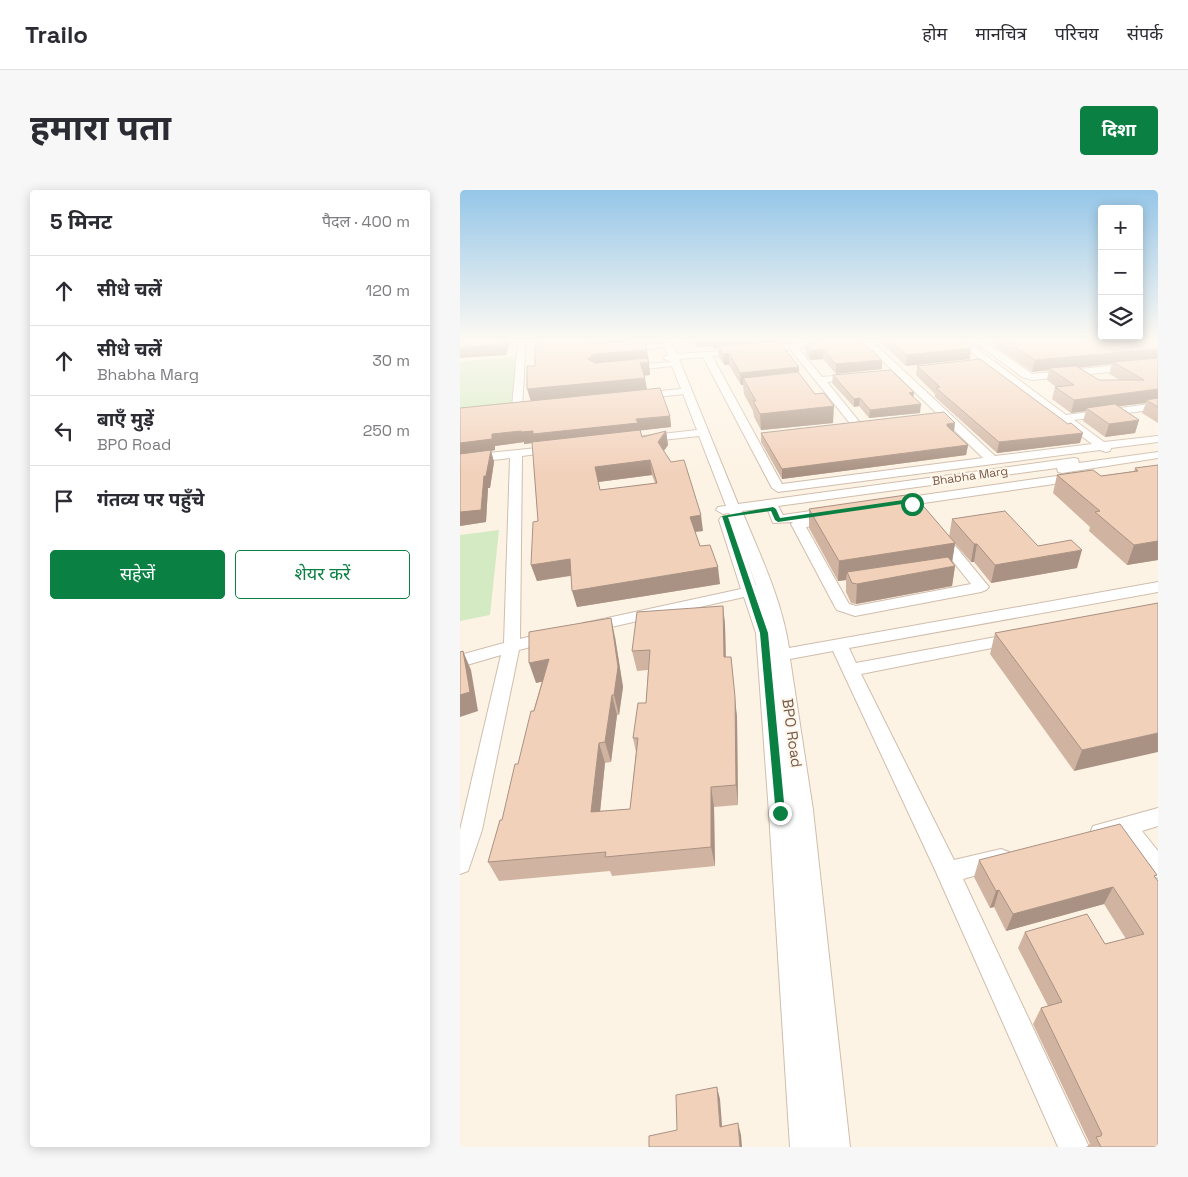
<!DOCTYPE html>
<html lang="hi">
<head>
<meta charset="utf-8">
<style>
	body { margin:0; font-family:"Space Grotesk","Noto Sans Devanagari",sans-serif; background:#f7f7f7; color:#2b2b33 }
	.controls { position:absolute; right:15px; top:15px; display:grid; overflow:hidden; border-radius:5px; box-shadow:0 2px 12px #0003 }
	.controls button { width:45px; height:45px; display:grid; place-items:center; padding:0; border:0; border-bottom:1px solid #e1e1e2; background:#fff; color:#2b2b33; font:25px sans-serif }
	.stop { position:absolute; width:15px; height:15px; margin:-11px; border:4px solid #0b8043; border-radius:50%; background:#fff }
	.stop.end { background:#0b8043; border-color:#fff; box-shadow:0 1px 5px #0008 }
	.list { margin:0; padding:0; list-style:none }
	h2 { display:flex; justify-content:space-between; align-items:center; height:65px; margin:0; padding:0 20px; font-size:21px }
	h2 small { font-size:16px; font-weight:400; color:#7c7c81 }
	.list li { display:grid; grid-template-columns:32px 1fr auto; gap:15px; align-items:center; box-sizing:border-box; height:70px; padding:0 20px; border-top:1px solid #e1e1e2 }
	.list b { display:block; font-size:19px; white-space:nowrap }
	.list p { margin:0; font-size:16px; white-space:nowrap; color:#7c7c81 }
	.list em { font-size:16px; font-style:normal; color:#7c7c81 }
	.actions { display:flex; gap:10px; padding:15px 20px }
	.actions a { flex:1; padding:11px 0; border:1px solid #0b8043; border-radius:5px; text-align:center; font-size:18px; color:#0b8043 }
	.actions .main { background:#0b8043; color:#fff }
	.icon { flex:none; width:28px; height:28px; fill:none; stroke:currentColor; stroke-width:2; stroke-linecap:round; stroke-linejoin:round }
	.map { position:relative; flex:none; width:698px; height:957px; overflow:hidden; border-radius:5px }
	header { display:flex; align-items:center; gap:30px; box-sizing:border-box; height:70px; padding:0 25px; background:#fff; border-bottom:1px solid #e1e1e2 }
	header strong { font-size:24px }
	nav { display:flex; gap:28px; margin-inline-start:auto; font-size:18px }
	.intro { display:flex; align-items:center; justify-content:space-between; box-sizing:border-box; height:120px; padding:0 30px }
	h1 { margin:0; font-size:35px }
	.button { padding:12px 22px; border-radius:5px; background:#0b8043; color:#fff; font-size:18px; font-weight:700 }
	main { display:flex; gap:30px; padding:0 30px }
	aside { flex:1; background:#fff; border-radius:5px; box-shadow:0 2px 12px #0003 }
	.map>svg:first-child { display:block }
	.green { fill:#d3eac2 }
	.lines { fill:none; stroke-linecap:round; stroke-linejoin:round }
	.minor-casing { stroke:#d0bdad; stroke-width:2 }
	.minor { fill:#fff; fill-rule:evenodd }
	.wall { fill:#d0b4a1; fill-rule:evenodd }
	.shaded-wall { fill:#a99283 }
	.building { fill:#f2d1bb; stroke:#a99283; fill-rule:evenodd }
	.route { fill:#0b8043 }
	.labels { text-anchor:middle; stroke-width:4; stroke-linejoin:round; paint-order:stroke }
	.far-street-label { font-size:12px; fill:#765949; stroke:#fff7eb }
	.street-label { font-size:15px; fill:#765949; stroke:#fff7eb }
</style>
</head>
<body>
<header>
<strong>Trailo</strong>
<nav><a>होम</a><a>मानचित्र</a><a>परिचय</a><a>संपर्क</a></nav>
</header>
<div class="intro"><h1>हमारा पता</h1><a class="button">दिशा</a></div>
<main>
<aside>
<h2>5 मिनट<small>पैदल · 400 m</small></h2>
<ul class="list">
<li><svg class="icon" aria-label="ahead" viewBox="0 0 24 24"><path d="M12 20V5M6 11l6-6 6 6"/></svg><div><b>सीधे चलें</b></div><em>120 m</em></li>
<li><svg class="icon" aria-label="ahead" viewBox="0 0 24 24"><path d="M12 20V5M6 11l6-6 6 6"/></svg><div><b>सीधे चलें</b><p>Bhabha Marg</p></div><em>30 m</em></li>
<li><svg class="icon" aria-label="left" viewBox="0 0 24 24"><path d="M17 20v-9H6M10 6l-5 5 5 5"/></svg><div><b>बाएँ मुड़ें</b><p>BPO Road</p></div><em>250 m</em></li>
<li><svg class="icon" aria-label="arrive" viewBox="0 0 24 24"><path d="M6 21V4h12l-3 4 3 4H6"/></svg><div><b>गंतव्य पर पहुँचे</b></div></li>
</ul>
<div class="actions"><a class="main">सहेजें</a><a>शेयर करें</a></div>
</aside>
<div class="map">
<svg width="698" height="957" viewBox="0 0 698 957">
	<rect width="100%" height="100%" fill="#fdf3e4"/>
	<path class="green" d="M57,166L54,216L0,221V172Z
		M39,340L30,425L0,431V345Z"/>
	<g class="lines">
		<defs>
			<path id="minor" d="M58,149H66L62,218L57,221L52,218Z
				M202,149H210L217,164L261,161V165L252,166L322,294L523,268L403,152L338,158L362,187L399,184V188L367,192L402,235L397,238L393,237L330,159L298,161L297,159L301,156L379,149H414L412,151L535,266L632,254L494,149H504L606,225L698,213V219L614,230L644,252L698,246V252L651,258L650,261L646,262L640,260L318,302L312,298L243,167L219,169L278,314L614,268L618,269L619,273L698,262V268L602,283L598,282L597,278L318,316L323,325L351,321L356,322L358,325L356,327L378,326L380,329L378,332L346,337L389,414L396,416L511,394L471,344L478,340L483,341L529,397L526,400L521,402L395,426L377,420L375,417L331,334L333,332L313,333L307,318L282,321C300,365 322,410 329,458L698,392V402L389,458L396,473L557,443L563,444L565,448L563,452L557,453L401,484L494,670L541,659L549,662L552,669L549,676L503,689L629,957H598L476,682L373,461L330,469L353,620L390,957H330L309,623L296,443L284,407L129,442L123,441L121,437L123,433L129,432L281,399L259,330L261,327H271L269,323L263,324L256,320L258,317L266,316L239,246L184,252L178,249L184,246L237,240L223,204L180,209L175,206L180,203L221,199L212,176L167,181L162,178L167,175L211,172L202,168L208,165L205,157L162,162L158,159L162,156L204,154ZM283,358L296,395V396Z
				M519,149H527L526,152L572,184L698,171V177L572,190L562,187L519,155Z
				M96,256L100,257L102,259L100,261L62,266L60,449L91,441L97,442L99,446L97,450L59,460L22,640L8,681L0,684V640L41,465L0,477V465L44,453L50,268L0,274V266Z
				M618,283L622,284L624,287L622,290L436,317L430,313L436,309Z
				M698,618V636L682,641L698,661V688L690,685L661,647L641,652L633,650L630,643L633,636Z"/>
		</defs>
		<use href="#minor" class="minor-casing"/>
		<use href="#minor" class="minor"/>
	</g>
	<path class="wall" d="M82,149H183L187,160L190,185H184L187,199L210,226L211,237L180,240L182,247L206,241L208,255L204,261L243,341L235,342L240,356L260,394L117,417L111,386L77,391L71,375L78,331L72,253L64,254V252L35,256V260L31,261L34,272L30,298H28L26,332L0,336V218L71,211L75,176L82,155ZM192,285L195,293L140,300L138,292Z
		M232,149H321L312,150V151L339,177V183L373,233L301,240L294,227L293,221L284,204L283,195H281L269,175H264L259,167L258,158L254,159L253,156L236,157Z
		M402,149V154L422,179L376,184L363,169L350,170L346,165V155Z
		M417,149H500L510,169L446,176Z
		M537,149H698V233L682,223L686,213L658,216L679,230L675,243L645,247L623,231L626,221L611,223L592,209L595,197H596L587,190L589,180L572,182L536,157ZM652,174L649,184L660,190H639L619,178Z
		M457,176L608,234L620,253L537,263L475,207V204L456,185Z
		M373,185L454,202L453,207L460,223L409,228L399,216L394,217L372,193Z
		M494,242L508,255L506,265L322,289L301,252V243Z
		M698,275V370L667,375L629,341L630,337L593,303L597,285L641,286L674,281L675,278Z
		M349,319L495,353L492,371L495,376L492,396L396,414L391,413L386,402V390L378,391L349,338Z
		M492,329L578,356L617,378L531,393L514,372H511L489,347Z
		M698,413L614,581L530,464L535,443Z
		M263,416L265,435L266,467L277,527L278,615L254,617L255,676L152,686L150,681L39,691L28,672L42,630L82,491L76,493L155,447L163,497L159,525H157L151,572L145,573L140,621L170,619L176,562L173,548L186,513L188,480L177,481L172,461Z
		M519,670L696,688L698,957H626L630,954L573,834L581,818L588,816L558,758L565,742L645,754L666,749L644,714L546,741L534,717L530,718L514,687Z"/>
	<path class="shaded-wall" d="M45,149H50V156H48L47,165L0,168V158Z
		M128,149H135L136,156Z
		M235,149H252L253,156L236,157Z
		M253,149H321L312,150V153L258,156V158L254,159Z
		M397,149H402V154Z
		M511,158L510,169L446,176L447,165Z
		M363,159V169L350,170V161Z
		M698,159V170L653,172L652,174L592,180L589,178V180L572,182L575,170Z
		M187,160L189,172L137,176L128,169L134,164Z
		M269,163V175H264L263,164Z
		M422,170V179L376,184V174Z
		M189,172L190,185L182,186L180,173Z
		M339,177V189L283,188V195H281L280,183Z
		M185,188L187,201L71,212L67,199Z
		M698,199V211L686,210V213L629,220L626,218V221L611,223L614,210Z
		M454,202L453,210L449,203Z
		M400,208L399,216L394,217V209Z
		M461,214L460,223L409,228L410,220Z
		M374,216L373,233L301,240L300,224Z
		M210,226L211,237L64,254V252L35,256V260L31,261L34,272L30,298H28L26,332L0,336V322L24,286L0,265V253L32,244Z
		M679,230L675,243L645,247L649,234Z
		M495,233L494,242L485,243L487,234Z
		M206,241L208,255L200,266L198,252Z
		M623,243L620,253L537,263L539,252Z
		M508,255L506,265L322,289V279Z
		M190,270L192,285L138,292L135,277Z
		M241,325L243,341L232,342L230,327Z
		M698,351V370L667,375L674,355Z
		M495,353L492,373L387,382L386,390L378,391L379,371Z
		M514,354H517L514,372H511Z
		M622,360L617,378L531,393L535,375Z
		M110,369L114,385L77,391L71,375Z
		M495,376L492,396L396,414L397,394Z
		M258,377L260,394L117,417L112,401Z
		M263,416L265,435L266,487L264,467Z
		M151,428L155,447L163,497L159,525L154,505Z
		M3,461L11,480L18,521L0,527V505Z
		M271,467L277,527L278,615L276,595Z
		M89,469L95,489L76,493L69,473Z
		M152,505L157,525L151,572L145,552Z
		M698,543V562L614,581L622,560Z
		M139,553L145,573L138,642L131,622Z
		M251,597L254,617L255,676L251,657Z
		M653,697L644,714L546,741L553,724Z
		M539,700L534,717L530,718L536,701Z
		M257,897L260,909L263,948L260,937Z
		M278,933L281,945L282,957H280Z"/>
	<path class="building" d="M0,149H45L44,154L0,158Z
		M82,149H128L134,154L183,149L187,160L134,164L128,169L135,173L187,168L189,172L180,173L185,188L67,199V176H75V155H82Z
		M363,149H397L410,161H413L422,170L376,174L363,159L350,161L346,155Z
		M430,149H500L511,158L447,165Z
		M543,149H698V159L575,170Z
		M319,151L339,177L280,183L269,163L263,164L258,156Z
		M698,168V199L614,210L595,197L614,195L589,178L616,176L639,190H684L653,172Z
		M520,169L608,234L611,233L623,243L539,252L476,198L480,197L457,176Z
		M431,180L454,202L449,203L461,214L410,220L400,208L394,209L373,185Z
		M338,182L355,204L364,203L374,216L300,224L293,211H296L283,188Z
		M200,198L210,226L176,229L178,233L73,244V241L61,242V241L32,244V249L0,253V218Z
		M698,208V217L686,210Z
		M655,214L679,230L649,234L626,218Z
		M484,222L495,233L487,234V236L508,255L322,279L301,243Z
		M180,240L182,247L206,241L198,252L211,272L224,270L241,325L230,327L240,356L250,355L258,377L112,401L110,369L71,375L73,332L78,331L72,252ZM190,270L197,293L140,300L135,277Z
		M31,260L26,286H24L21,320L0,322V264Z
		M698,275V351L674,355L635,322L640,321L597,285L633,280L641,286L678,281L675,278Z
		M453,304L495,353L379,371L349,319Z
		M545,321L578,356L611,350L622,360L535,375L517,354H514L492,329Z
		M488,367L495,376L397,394L392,393L387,382Z
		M698,413V543L622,560L535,443Z
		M263,416L264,467H271L275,507L276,595L251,597V657L145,667L146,662L28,672L40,630H42L55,574H58L71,521H74L89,469L69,473V442L151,428L158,477L154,505H152L145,552L139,553L131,622L170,619L178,548H173L178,513H186L190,460L172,461L177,422Z
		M3,461L10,502L0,505V462Z
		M660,634L697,685L694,686L698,691V957H641L636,947L641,946L642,944L581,818L602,812L565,742L627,724L645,754L684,744L653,697L553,724L539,700L536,701L519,670Z
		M257,897L260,937L278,933L280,957H189V946L217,940L216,905Z"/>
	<linearGradient id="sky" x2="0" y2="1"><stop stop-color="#95c6e8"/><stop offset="0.53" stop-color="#fefaf3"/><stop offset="1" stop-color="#fefaf3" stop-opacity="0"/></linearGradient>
	<rect width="698" height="283" fill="url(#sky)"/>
	<path class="route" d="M450,309L455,312V315L449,313L318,332L315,330L311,321L268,327L308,443L325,623L320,627L316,626L300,443L262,326L313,317L316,319L320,328Z"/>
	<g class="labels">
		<g class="far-street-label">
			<text transform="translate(510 286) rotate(-8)" y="4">Bhabha Marg</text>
		</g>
		<g class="street-label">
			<text transform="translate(332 543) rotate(82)" y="5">BPO Road</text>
		</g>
	</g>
</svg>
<div class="controls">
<button>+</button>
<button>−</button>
<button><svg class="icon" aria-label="layers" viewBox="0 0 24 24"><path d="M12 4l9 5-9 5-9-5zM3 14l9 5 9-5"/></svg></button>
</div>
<div class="stop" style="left:452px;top:314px"></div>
<div class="stop end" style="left:320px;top:623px"></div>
</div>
</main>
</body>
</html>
